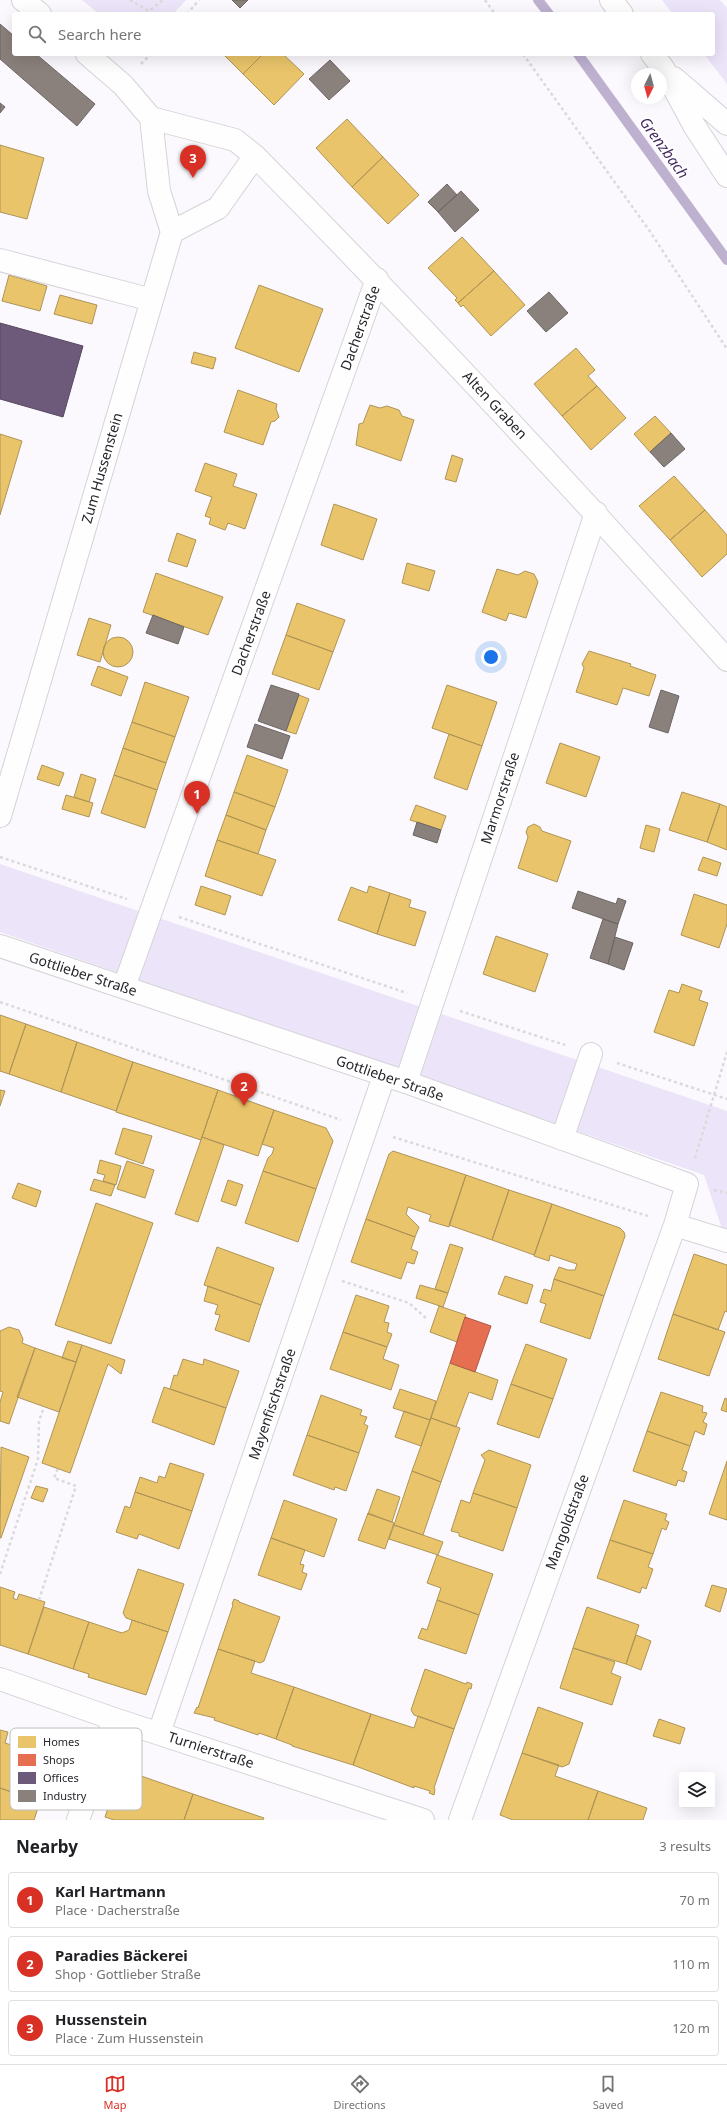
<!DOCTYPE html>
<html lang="en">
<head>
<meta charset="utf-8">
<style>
	body { margin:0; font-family:"Noto Sans",sans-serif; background:#f2f2f2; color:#202124 }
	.controls { position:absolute; right:12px; bottom:12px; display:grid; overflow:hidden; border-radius:4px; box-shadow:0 4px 16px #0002 }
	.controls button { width:36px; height:36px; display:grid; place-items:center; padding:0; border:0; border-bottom:1px solid #e0e0e0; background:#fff; color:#202124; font:20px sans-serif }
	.compass { position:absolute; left:631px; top:68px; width:36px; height:36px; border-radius:50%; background:#fff; box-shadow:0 4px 16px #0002; rotate:186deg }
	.you { position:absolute; left:491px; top:657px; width:14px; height:14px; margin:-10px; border:3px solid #fff; border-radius:50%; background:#1a73e8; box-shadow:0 0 0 6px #1a73e833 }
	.badge { display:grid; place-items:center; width:26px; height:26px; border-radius:50%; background:#d93025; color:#fff; font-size:13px; font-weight:700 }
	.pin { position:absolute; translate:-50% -33px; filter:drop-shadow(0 1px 2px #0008) }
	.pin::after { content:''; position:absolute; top:21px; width:14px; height:12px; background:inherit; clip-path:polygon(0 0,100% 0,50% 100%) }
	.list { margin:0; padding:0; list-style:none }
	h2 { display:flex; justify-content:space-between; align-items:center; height:52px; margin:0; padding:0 16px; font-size:17px }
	h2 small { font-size:13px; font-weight:400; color:#757577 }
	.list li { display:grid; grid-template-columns:26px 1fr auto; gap:12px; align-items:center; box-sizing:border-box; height:56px; margin:0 8px 8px; padding:0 8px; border:1px solid #e0e0e0; border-radius:4px }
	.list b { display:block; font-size:15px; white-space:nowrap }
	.list p { margin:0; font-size:13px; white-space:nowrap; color:#757577 }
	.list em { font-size:13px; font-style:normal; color:#757577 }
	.icon { flex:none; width:22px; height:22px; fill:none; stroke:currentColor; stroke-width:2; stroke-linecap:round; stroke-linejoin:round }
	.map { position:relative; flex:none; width:727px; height:1820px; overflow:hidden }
	.search { position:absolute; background:#fff; box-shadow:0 4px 16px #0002; left:12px; right:12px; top:12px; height:44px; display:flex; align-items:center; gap:10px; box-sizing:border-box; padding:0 14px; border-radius:4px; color:#757577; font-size:15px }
	.sheet { height:244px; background:#fff }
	nav { display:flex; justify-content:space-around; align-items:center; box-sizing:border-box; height:56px; border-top:1px solid #e0e0e0; background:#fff; font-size:11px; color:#757577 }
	nav a { display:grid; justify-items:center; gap:2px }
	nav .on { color:#d93025 }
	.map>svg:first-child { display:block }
	.green { fill:#ece4f8 }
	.homes { fill:#e9c46a; stroke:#af9457 }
	.shops { fill:#e76f51; stroke:#ad5946 }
	.offices { fill:#6d597a; stroke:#584962 }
	.industry { fill:#8a817c; stroke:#6c6564 }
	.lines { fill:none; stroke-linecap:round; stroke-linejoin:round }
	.stream { stroke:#beb1d0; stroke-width:10 }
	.minor-casing { stroke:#d5d3d7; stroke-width:24 }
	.path { stroke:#dadadb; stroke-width:2.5; stroke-dasharray:3 3; stroke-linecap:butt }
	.minor { stroke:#fefeff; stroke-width:22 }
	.labels { text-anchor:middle; stroke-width:4; stroke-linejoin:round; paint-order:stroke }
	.street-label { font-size:14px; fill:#27252b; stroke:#fff }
	.water-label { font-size:15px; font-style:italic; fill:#442a60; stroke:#fff }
	.key { fill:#fff; stroke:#bebebf; stroke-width:1 }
	.key-label { font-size:11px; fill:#27252b }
</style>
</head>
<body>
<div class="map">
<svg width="727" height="1820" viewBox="0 0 727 1820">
	<rect width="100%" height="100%" fill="#fbf9fd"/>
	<path class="green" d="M82,0H186L173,14H99Z
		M662,0H720L727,8V84L704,54H713V14H673Z
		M0,864L727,1111V1231L722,1229L704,1175L0,932Z"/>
	<path class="homes" d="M223,54H263L243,74Z
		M263,54H283L304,74L274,105L243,74Z
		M347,119L383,157L352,187L316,148Z
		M0,145L44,158L27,219L0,212Z
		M383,157L419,195L388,224L352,187Z
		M462,237L494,271L458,303L455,300L457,298L428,268Z
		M494,271L525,305L491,336L463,305L461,307L458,303Z
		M9,275L47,286L40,311L2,301Z
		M259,285L323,309L299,372L235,348Z
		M60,295L97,305L92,324L54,314Z
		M576,348L595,370L588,376L597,386L562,416L534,384Z
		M194,352L216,358L213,369L191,363Z
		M597,386L626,418L591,450L562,416Z
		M238,390L277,404L276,409L279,417L275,421L271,422L263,445L224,432Z
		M370,405L380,408L387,406L399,410L402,416L414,420L401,461L356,445L359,424L363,423Z
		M655,416L671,433L650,452L634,434Z
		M0,434L22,441L0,515Z
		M452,455L463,459L456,482L445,479Z
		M205,463L237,474L233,486L257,494L245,529L228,523L225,530L209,524L211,518L205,516L212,497L195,491Z
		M674,476L705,510L670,540L639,506Z
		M334,504L377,519L363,560L321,545Z
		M705,510L727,535V554L702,577L670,540Z
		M177,533L196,540L187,567L168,561Z
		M407,563L435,571L429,591L402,583Z
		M497,569L518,575L525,571L534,574L538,582L526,618L509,613L506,621L482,612Z
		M156,573L223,597L208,635L143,612Z
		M297,603L345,620L333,652L286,635Z
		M89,618L111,625L100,662L77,655Z
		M286,635L333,652L319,690L272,674Z
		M103 652a15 15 0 1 1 30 0a15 15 0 1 1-30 0Z
		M589,651L631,664L630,666L656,675L649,696L623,688L617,705L576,692L584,668L582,664Z
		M98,666L128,677L121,696L91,685Z
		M145,682L189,697L175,737L132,722Z
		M447,685L497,702L482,746L432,728Z
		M299,695L309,699L296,734L286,731Z
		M132,722L175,737L166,763L123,748Z
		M449,734L482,746L467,790L434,778Z
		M560,743L600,757L586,797L546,783Z
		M123,748L166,763L157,790L114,775Z
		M247,755L288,770L275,807L234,792Z
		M42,765L64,773L59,786L37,779Z
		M81,774L96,779L89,802L74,797Z
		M114,775L157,790L145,828L101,813Z
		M234,792L275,807L266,830L226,815Z
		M682,792L720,804L707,842L669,830Z
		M66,795L93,803L89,817L62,809Z
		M720,804L727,807V850L707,842Z
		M416,805L446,816L441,830L410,820Z
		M226,815L266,830L258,854L217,840Z
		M534,824L540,827L542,831L571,841L557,882L518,868L528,837L526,832L528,827Z
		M646,825L660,829L654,852L640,848Z
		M217,840L276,860L262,896L205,876Z
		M703,857L721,863L717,876L698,870Z
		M201,886L231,896L225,915L195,905Z
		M369,886L390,893L377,934L338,920L351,887L367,893Z
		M390,893L411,900L409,907L426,912L415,946L377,934Z
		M694,894L727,905V924L719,948L681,935Z
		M496,936L548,954L535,992L483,974Z
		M682,984L702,991L699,1000L708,1003L694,1046L654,1032L669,990L679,993Z
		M0,1015L26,1024L9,1074L0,1071Z
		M26,1024L77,1042L61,1092L9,1074Z
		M77,1042L133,1062L116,1111L61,1092Z
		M133,1062L218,1090L201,1140L116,1112Z
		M0,1090L5,1091L0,1106Z
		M218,1090L274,1110L258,1156L202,1137Z
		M274,1110L326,1128L333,1141L316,1189L263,1171L268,1158L272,1154L274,1148L262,1144Z
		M123,1128L152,1136L143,1164L115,1154Z
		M202,1137L224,1145L198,1222L175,1214Z
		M393,1151L466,1175L449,1227L429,1221L431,1215L408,1207L406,1214L419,1227L415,1237L366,1219L389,1154Z
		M100,1160L121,1166L116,1185L103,1181L105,1175L97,1173Z
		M127,1161L154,1170L145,1198L117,1189Z
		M263,1171L316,1189L298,1242L245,1223Z
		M466,1175L509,1190L492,1240L449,1225Z
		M94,1179L115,1185L111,1196L90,1190Z
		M228,1180L243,1185L236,1206L221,1201Z
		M18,1183L41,1191L36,1207L12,1198Z
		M509,1190L552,1204L534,1255L492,1240Z
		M96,1203L153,1223L111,1344L55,1325Z
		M552,1204L620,1228L624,1232L625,1236L604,1296L554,1279L559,1267L568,1270H575L577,1264L550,1255L549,1261L534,1256Z
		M366,1219L415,1237L411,1249L418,1252L414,1264L407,1262L401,1279L351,1262Z
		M450,1244L463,1248L448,1293L435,1289Z
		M217,1247L274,1268L261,1305L204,1285Z
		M694,1254L727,1265V1312L725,1311L718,1330L673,1314Z
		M505,1276L533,1285L527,1304L498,1294Z
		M554,1279L604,1296L590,1339L540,1322L546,1304L540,1302L544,1289L551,1291Z
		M420,1285L448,1293L443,1307L416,1298Z
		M208,1286L261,1305L249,1342L215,1330L220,1315L215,1314L218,1305L204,1301Z
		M356,1295L389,1306L384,1322L389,1323L387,1332L392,1334L387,1347L343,1332Z
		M439,1306L466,1315L457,1342L430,1332Z
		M673,1314L725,1332L709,1376L658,1359Z
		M9,1327L19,1330L23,1339L22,1343L35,1348L9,1424L0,1421V1402L3,1392L0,1391V1331Z
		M343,1332L387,1347L383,1359L399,1365L391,1390L330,1369Z
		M68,1341L82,1345L76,1362L62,1358Z
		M526,1344L567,1359L553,1399L511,1384Z
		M82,1345L125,1360L121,1374L108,1364L70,1473L42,1463Z
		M35,1348L76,1362L59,1412L17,1397Z
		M183,1359L203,1365L204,1359L239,1371L226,1408L170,1389L174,1375L177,1376Z
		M450,1363L498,1380L492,1400L469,1392L456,1427L431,1418Z
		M511,1384L553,1399L539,1438L497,1424Z
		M164,1387L226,1408L214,1445L152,1422Z
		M400,1389L436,1401L430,1420L393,1408Z
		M661,1392L703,1406L702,1412L707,1413L703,1422L707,1424L704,1435L695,1431L690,1446L647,1431Z
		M321,1395L362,1410L360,1415L367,1417L364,1424L368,1426L359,1453L307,1435Z
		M725,1398L727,1399V1412L721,1410Z
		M404,1411L430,1420L421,1446L395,1437Z
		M431,1418L460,1428L441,1482L412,1471Z
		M647,1431L690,1446L682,1470L687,1472L684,1482L678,1480L676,1486L633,1471Z
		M307,1435L359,1453L346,1491L335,1487L334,1490L293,1475Z
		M1,1447L29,1457L1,1538H0Z
		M489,1450L531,1465L517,1508L473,1493L485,1460L481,1455Z
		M727,1461V1520L709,1514Z
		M170,1463L204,1474L192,1511L135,1492L140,1477L157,1483L159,1476L165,1478Z
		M412,1471L441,1482L423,1535L394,1525Z
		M36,1486L48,1489L43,1502L31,1498Z
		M377,1489L400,1497L392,1522L368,1514Z
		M135,1492L192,1511L179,1549L139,1534L137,1539L116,1532L125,1506L130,1508Z
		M473,1493L517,1508L503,1551L459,1536V1533L451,1531L461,1500L470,1503Z
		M284,1500L337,1519L324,1557L271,1538Z
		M624,1500L667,1514L665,1520L669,1522L666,1530L662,1528L653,1554L610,1540Z
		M368,1513L394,1523L385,1549L358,1540Z
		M394,1525L443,1542L438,1555L389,1539Z
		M271,1538L305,1550L300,1564L304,1565L302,1572L307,1574L301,1590L258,1575Z
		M610,1540L653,1554L648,1567L653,1569L646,1589L642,1587L640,1593L597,1578Z
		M437,1555L493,1574L479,1615L437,1600L441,1588L427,1583Z
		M138,1569L184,1584L168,1632L126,1618L123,1613Z
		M712,1585L727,1589L720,1612L705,1606Z
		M0,1587L15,1592L13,1598L17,1600L19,1594L45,1602L28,1654L0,1645Z
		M234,1599L239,1601V1602L280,1617L264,1661L260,1663L218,1649L233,1605L232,1604Z
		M437,1600L479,1615L466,1654L418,1638L422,1628L427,1630Z
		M44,1607L89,1622L73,1669L28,1654Z
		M587,1607L639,1625L626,1664L573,1648Z
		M132,1620L168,1632L146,1695L88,1677L89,1674L73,1669L89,1622L122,1633L129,1630Z
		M636,1635L651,1641L641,1670L626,1664Z
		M573,1648L615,1662L611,1673L621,1677L612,1705L560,1688Z
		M218,1649L255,1661L251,1673L294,1687L276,1739L259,1733L258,1735L214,1720L215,1718L194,1713L197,1707L198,1708Z
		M425,1669L466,1684L467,1682L472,1684L471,1689L469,1688L454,1729L414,1715L411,1710Z
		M294,1687L371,1714L353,1765L292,1746V1745L276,1739Z
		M538,1707L583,1723L569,1764L562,1767L522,1753Z
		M371,1714L414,1728L418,1716L454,1729L434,1788L435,1789L434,1795L429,1793L430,1791L414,1786V1788L353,1765Z
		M659,1719L685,1728L680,1744L653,1736Z
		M0,1730L8,1732L5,1743L24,1749L33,1770L31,1777L38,1779L33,1793L42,1796L40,1802L0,1788Z
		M522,1753L559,1765L555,1776L598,1791L588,1820H513L500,1815Z
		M121,1769L193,1794L184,1820H114L105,1817Z
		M0,1788L40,1802L34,1820H0Z
		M598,1791L647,1808L643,1820H588Z
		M193,1794L264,1818L263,1820H184Z"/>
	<path class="shops" d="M465,1317L491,1326L475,1372L450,1363Z"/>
	<path class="offices" d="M0,323L83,346L63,417L0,399Z"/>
	<path class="industry" d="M232,0H248L240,8Z
		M0,24L14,36V54H36L95,104L77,126L0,59Z
		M330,60L350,81L329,100L309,79Z
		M0,103L5,107L0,113Z
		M447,184L457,195L438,212L428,202Z
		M461,191L479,210L455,232L438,212Z
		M549,292L568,313L546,332L527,311Z
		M671,433L685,449L664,467L650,452Z
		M153,615L184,627L178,644L146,633Z
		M271,685L299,694L286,731L258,721Z
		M661,690L679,696L668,733L649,727Z
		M255,724L290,736L282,759L247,747Z
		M417,822L441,830L437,843L413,835Z
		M578,891L616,904L618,898L626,901L618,924L572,908Z
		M603,919L618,924L608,964L590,958Z
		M615,937L633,943L624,970L608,964Z"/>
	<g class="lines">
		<path class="stream" d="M538,0L549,14
			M578,54L727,260"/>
		<defs>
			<path id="minor" d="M23,0L40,14
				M611,0L622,14
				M87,54L123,85L151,118L235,140L255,156C417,320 574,488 727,660
				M652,54L663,68L695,127L727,176
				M674,78L727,124
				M172,232L218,208L255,156
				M0,260L152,300
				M0,816L172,232L159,191L151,118
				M0,946L406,1082L687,1184L675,1225L460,1820
				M124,987L377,279
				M406,1082L596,513
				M562,1139L591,1054
				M675,1225L727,1241
				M0,1679L114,1719L423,1820
				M159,1733L384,1076
				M78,1820L114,1719"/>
		</defs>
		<use href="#minor" class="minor-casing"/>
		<path class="path" d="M130,0L149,11L163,0
			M485,0L495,14
			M187,14L199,0
			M523,54L649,230L727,349
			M141,64L151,54
			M0,857L127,899
			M179,917L407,993
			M0,1002L341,1120
			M460,1011L565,1045
			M617,1063L727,1099
			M393,1137L648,1216
			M695,1158L727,1052
			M714,1190L727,1193
			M342,1281L409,1303L428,1320
			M0,1574L38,1459L39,1421L44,1407
			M39,1600L76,1486L54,1478L58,1468"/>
		<use href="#minor" class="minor"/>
	</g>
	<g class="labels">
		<g class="street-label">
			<text transform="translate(360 328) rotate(-70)" y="5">Dacherstraße</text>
			<text transform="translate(495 405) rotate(47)" y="5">Alten Graben</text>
			<text transform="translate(102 468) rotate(-74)" y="5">Zum Hussenstein</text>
			<text transform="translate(251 633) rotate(-70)" y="5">Dacherstraße</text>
			<text transform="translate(500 798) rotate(-72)" y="5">Marmorstraße</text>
			<text transform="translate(83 974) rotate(18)" y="5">Gottlieber Straße</text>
			<text transform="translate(390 1078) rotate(19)" y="5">Gottlieber Straße</text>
			<text transform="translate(272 1404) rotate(-71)" y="5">Mayenfischstraße</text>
			<text transform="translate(567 1522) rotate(-70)" y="5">Mangoldstraße</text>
			<text transform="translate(211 1750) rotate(18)" y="5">Turnierstraße</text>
		</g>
		<g class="water-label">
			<text transform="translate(664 148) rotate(54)" y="5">Grenzbach</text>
		</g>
	</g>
	<rect x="10" y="1728" width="132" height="82" rx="6" class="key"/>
	<rect x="18" y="1736" width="18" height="12" fill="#e9c46a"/>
	<rect x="18" y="1754" width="18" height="12" fill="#e76f51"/>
	<rect x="18" y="1772" width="18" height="12" fill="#6d597a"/>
	<rect x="18" y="1790" width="18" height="12" fill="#8a817c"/>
	<g class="key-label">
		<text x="43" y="1746">Homes</text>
		<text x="43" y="1764">Shops</text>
		<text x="43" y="1782">Offices</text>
		<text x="43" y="1800">Industry</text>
	</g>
</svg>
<div class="controls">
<button><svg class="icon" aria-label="layers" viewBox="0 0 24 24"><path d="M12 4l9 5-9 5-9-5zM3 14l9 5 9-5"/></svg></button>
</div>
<svg class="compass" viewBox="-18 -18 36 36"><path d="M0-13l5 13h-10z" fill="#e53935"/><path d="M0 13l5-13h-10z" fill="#757577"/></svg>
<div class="you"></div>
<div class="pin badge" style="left:197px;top:814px">1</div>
<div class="pin badge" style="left:244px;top:1106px">2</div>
<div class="pin badge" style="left:193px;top:178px">3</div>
<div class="search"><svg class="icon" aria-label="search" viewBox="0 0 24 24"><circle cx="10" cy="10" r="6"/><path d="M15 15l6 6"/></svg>Search here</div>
</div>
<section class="sheet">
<h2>Nearby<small>3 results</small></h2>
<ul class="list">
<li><span class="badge">1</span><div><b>Karl Hartmann</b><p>Place · Dacherstraße</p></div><em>70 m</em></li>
<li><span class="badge">2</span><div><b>Paradies Bäckerei</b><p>Shop · Gottlieber Straße</p></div><em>110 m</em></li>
<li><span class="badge">3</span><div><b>Hussenstein</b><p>Place · Zum Hussenstein</p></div><em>120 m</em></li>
</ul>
</section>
<nav>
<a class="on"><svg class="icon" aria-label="map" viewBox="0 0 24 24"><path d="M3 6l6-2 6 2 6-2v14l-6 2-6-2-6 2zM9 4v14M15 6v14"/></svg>Map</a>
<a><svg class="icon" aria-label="directions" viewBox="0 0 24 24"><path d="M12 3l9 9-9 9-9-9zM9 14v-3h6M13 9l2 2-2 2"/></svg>Directions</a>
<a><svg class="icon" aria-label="saved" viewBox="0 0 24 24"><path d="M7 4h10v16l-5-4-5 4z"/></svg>Saved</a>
</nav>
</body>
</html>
